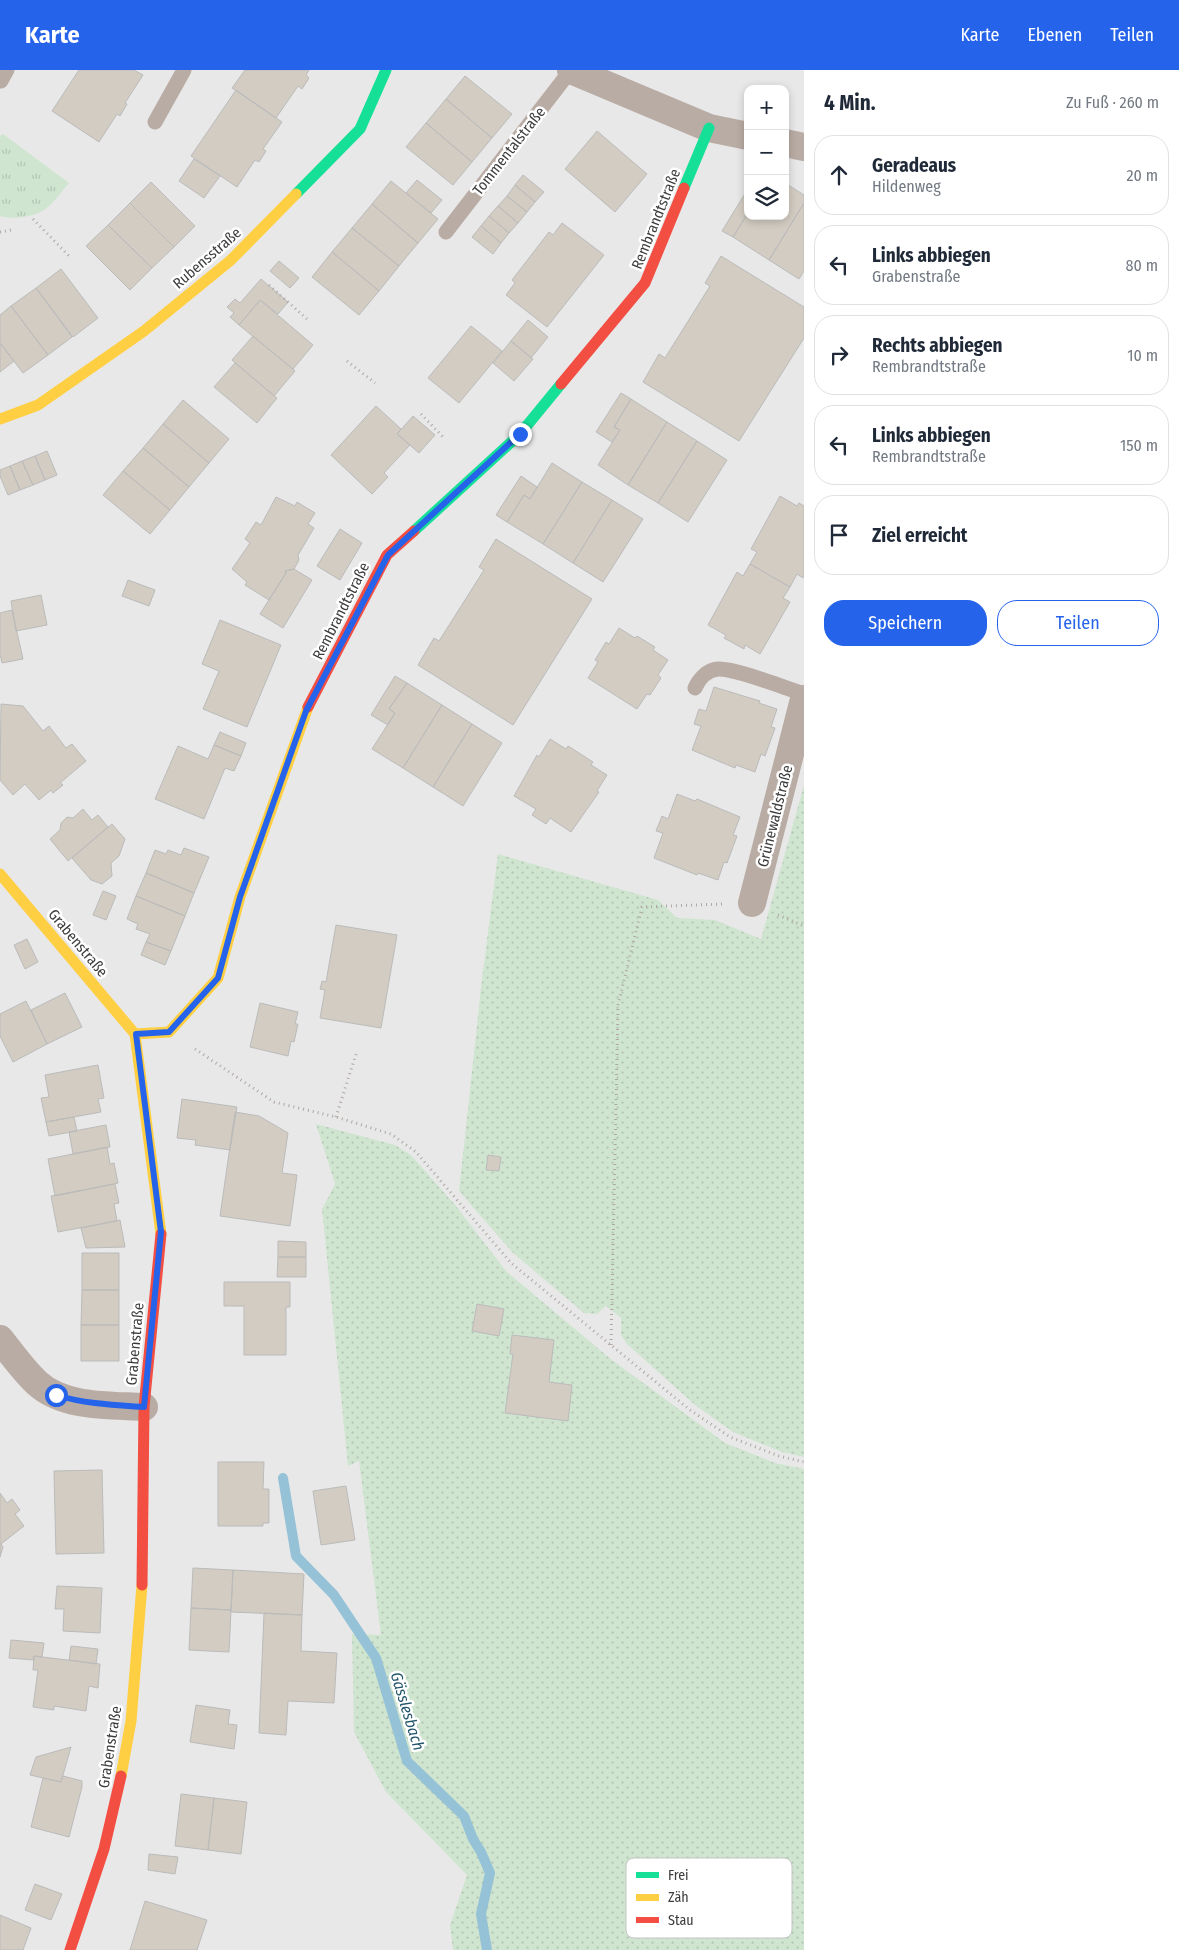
<!DOCTYPE html>
<html lang="de">
<head>
<meta charset="utf-8">
<style>
	body { margin:0; font-family:"Fira Sans Condensed",sans-serif; background:#f6f6f7; color:#1f2937 }
	.controls { position:absolute; right:15px; top:15px; display:grid; overflow:hidden; border-radius:10px; box-shadow:0 2px 8px #0003 }
	.controls button { width:45px; height:45px; display:grid; place-items:center; padding:0; border:0; border-bottom:1px solid #e0e1e3; background:#fff; color:#1f2937; font:25px sans-serif }
	.stop { position:absolute; width:15px; height:15px; margin:-11px; border:4px solid #2563eb; border-radius:50%; background:#fff }
	.stop.end { background:#2563eb; border-color:#fff; box-shadow:0 1px 5px #0008 }
	.list { margin:0; padding:0; list-style:none }
	h2 { display:flex; justify-content:space-between; align-items:center; height:65px; margin:0; padding:0 20px; font-size:21px }
	h2 small { font-size:16px; font-weight:400; color:#747a83 }
	.list li { display:grid; grid-template-columns:32px 1fr auto; gap:15px; align-items:center; box-sizing:border-box; height:80px; margin:0 10px 10px; padding:0 10px; border:1px solid #e0e1e3; border-radius:20px }
	.list b { display:block; font-size:19px; white-space:nowrap }
	.list p { margin:0; font-size:16px; white-space:nowrap; color:#747a83 }
	.list em { font-size:16px; font-style:normal; color:#747a83 }
	.actions { display:flex; gap:10px; padding:15px 20px }
	.actions a { flex:1; padding:11px 0; border:1px solid #2563eb; border-radius:20px; text-align:center; font-size:18px; color:#2563eb }
	.actions .main { background:#2563eb; color:#fff }
	.icon { flex:none; width:28px; height:28px; fill:none; stroke:currentColor; stroke-width:2; stroke-linecap:round; stroke-linejoin:round }
	.map { position:relative; flex:none; width:804px; height:1880px; overflow:hidden }
	header { display:flex; align-items:center; gap:30px; box-sizing:border-box; height:70px; padding:0 25px; background:#2563eb; color:#fff }
	header strong { font-size:24px }
	nav { display:flex; gap:28px; margin-inline-start:auto; font-size:18px }
	main { display:flex }
	aside { flex:1; background:#fff }
	.map>svg:first-child { display:block }
	.grass { fill:url(#grass-dots) }
	.park { fill:url(#park-tufts) }
	.lines { fill:none; stroke-linecap:round; stroke-linejoin:round }
	.stream { stroke:#95c2d6; stroke-width:10 }
	.building { fill:#d2ccc2; stroke:#bbb }
	.path { stroke:#aea7a2; stroke-width:3; stroke-dasharray:1 4; stroke-linecap:butt }
	.lane { stroke:#b9aca4; stroke-width:15 }
	.street { stroke:#b9aca4; stroke-width:28 }
	.fast { stroke:#16e098; stroke-width:11 }
	.slow { stroke:#ffcf43; stroke-width:11 }
	.jam { stroke:#f24e42; stroke-width:11 }
	.route { stroke:#2563eb; stroke-width:6 }
	.labels { text-anchor:middle; stroke-width:5; stroke-linejoin:round; paint-order:stroke }
	.street-label { font-size:15px; fill:#3d3c3d; stroke:#fff }
	.water-label { font-size:16px; font-style:italic; fill:#24576c; stroke:#fff }
	.key { fill:#fff; stroke:#c5c4c5; stroke-width:1 }
	.key-label { font-size:14px; fill:#3d3c3d }
</style>
</head>
<body>
<header>
<strong>Karte</strong>
<nav><a>Karte</a><a>Ebenen</a><a>Teilen</a></nav>
</header>
<main>
<div class="map">
<svg width="804" height="1880" viewBox="0 0 804 1880">
	<defs>
		<pattern id="grass-dots" width="8" height="8" patternUnits="userSpaceOnUse" patternTransform="scale(1.25)"><rect width="8" height="8" fill="#cfe5d0"/><path d="M2 2h.1M6 6h.1" fill="none" stroke="#b3c5b4" stroke-width="1.8" stroke-linecap="round"/></pattern>
		<pattern id="park-tufts" width="24" height="20" patternUnits="userSpaceOnUse" patternTransform="scale(1.25)"><rect width="24" height="20" fill="#cfe5d0"/><path d="M3 7l-1-3M5 7V3M7 7l1-3M15 17l-1-3M17 17v-4M19 17l1-3" fill="none" stroke="#b3c5b4"/></pattern>
	</defs>
	<rect width="100%" height="100%" fill="#e9e8e9"/>
	<path class="grass" d="M804,715V1387L782,1382L733,1362L695,1335L627,1274L621,1265V1248L606,1236L597,1244L584,1243L512,1182L459,1121L482,909L498,784L658,830L677,848L715,850L761,869Z
		M316,1054L395,1075L411,1085L456,1136L506,1201L612,1290L725,1373L775,1393L804,1399V1880H453L450,1855L467,1805L386,1722L354,1662L352,1564L381,1565L359,1391L348,1396L322,1139L335,1114Z"/>
	<path class="park" d="M3,64L69,113C62,121 53,134 44,140C33,147 12,150 0,146V66Z"/>
	<g class="lines">
		<path class="stream" d="M283,1408L296,1486L334,1525L376,1588L407,1691L464,1746L473,1769L481,1782L490,1803L481,1844L487,1880"/>
	</g>
	<path class="building" d="M79,0H134L143,5L125,33L127,34L120,46L117,44L99,72L52,41Z
		M245,0H309L306,5L309,8L302,19L298,16L276,48L232,18Z
		M465,6L512,44L492,68L446,29Z
		M236,20L282,52L263,79L266,81L259,92L255,90L237,117L191,86Z
		M446,29L492,68L472,92L426,53Z
		M426,53L472,92L453,115L406,77Z
		M597,61L647,104L615,142L565,99Z
		M194,89L220,106L204,128L179,111Z
		M523,105L544,122L535,132L515,115Z
		M417,110L442,130L431,143L406,123Z
		M391,111L438,149L418,173L372,134Z
		M151,112L195,156L174,177L130,133Z
		M785,113L804,125V133L769,190L733,167L748,143V146H785Z
		M515,115L535,132L527,142L507,126Z
		M746,122L748,143L733,167L722,161Z
		M507,126L527,142L518,153L498,136Z
		M130,133L174,177L152,198L108,155Z
		M804,133V201L799,209L769,190Z
		M372,134L418,173L399,196L352,158Z
		M498,136L518,153L509,163L489,146Z
		M489,146L509,163L501,173L481,156Z
		M562,153L604,185L547,257L506,225L515,213L512,210L549,162L553,165Z
		M108,155L152,198L130,220L86,176Z
		M481,156L501,173L493,184L472,167Z
		M352,158L399,196L379,221L332,182Z
		M332,182L379,221L359,245L312,207Z
		M721,186L804,237V268L739,371L643,312L659,284L665,288L710,216L705,213Z
		M279,191L299,208L290,218L270,201Z
		M61,199L98,248L73,267L36,218Z
		M261,209L288,232L278,244L260,230L239,255L230,247L234,243L227,237L235,229L240,233Z
		M36,218L72,267L48,285L11,236Z
		M260,230L313,275L293,299L239,255Z
		M11,236L48,285L23,303L0,273V245Z
		M528,250L548,267L531,288L511,271Z
		M471,256L502,281L459,333L428,308Z
		M253,266L295,301L274,326L232,290Z
		M511,271L533,289L514,311L493,293Z
		M0,273L14,291L0,302Z
		M235,293L277,328L257,353L214,317Z
		M621,323L631,329L614,357L620,360L612,372L596,362Z
		M631,329L667,352L628,415L598,395L620,360L614,357Z
		M183,330L229,369L209,393L163,354Z
		M376,336L401,359L397,364L410,375L384,403L388,407L372,424L331,385Z
		M413,346L435,365L419,383L397,364Z
		M667,352L697,371L658,433L628,415Z
		M163,354L209,393L189,417L143,378Z
		M697,371L727,390L688,452L658,433Z
		M143,378L189,417L170,440L123,401Z
		M47,381L57,405L45,410L35,386Z
		M35,386L45,410L33,415L22,391Z
		M22,391L33,415L20,420L10,396Z
		M552,393L582,412L543,474L507,452L524,425L530,429Z
		M10,396L20,420L8,425L0,406V400Z
		M123,401L170,440L150,464L103,425Z
		M521,406L537,417L530,429L524,425L507,452L496,445Z
		M582,412L612,430L573,493L543,474Z
		M780,426L797,436L799,433L804,436V506L803,508L797,504L790,517L750,494L757,482L751,479Z
		M276,427L295,436L297,432L315,443L308,454L314,458L298,485L299,490L294,499L285,501L286,503L269,530L245,515L247,512L232,499L250,473L245,469L256,452L261,455Z
		M612,430L643,449L603,512L573,493Z
		M340,459L362,473L340,510L317,496Z
		M496,469L592,529L513,655L418,595L434,568L439,571L484,500L479,497Z
		M750,494L790,517L783,528L790,532L760,584L745,575L744,579L724,568L726,565L708,555L737,502L743,506Z
		M294,499L312,510L283,558L260,544L286,503L285,501Z
		M128,510L155,520L149,536L122,526Z
		M41,525L47,555L16,561L11,531Z
		M12,540L23,589L2,593L0,584V543Z
		M220,550L281,575L247,657L203,639L219,601L202,594Z
		M619,558L635,568L637,566L655,577L653,580L668,590L658,605L661,608L650,625L647,624L637,639L588,608L598,592L595,590L606,572L609,574Z
		M395,606L407,613L389,639L395,643L388,655L371,645Z
		M407,613L442,635L403,698L372,679L395,643L389,639Z
		M714,617L760,631L759,633L777,639L771,657L775,658L765,686L761,684L755,702L736,695L735,698L692,680L701,656L694,654L699,639L706,641Z
		M1,634L23,636L43,661L49,656L66,678L72,674L86,691L60,713L63,715L53,723L51,720L39,730L25,714L13,725L0,710Z
		M442,635L472,654L433,717L403,698Z
		M472,654L502,673L463,736L433,717Z
		M220,662L246,673L241,686L214,675Z
		M550,669L566,679L568,676L593,692L591,695L607,705L597,721L599,722L571,762L550,748L546,754L532,745L536,739L514,726L537,685L539,687Z
		M214,675L241,686L234,701L225,698L204,749L155,729L178,676L208,689Z
		M677,724L695,731L697,729L740,747L733,765L737,766L727,793L724,792L718,810L698,803L697,805L654,788L663,763L656,761L662,746L668,749Z
		M83,739L92,750L98,745L108,757L68,791L50,769L60,760L61,753L67,747L73,748Z
		M112,754L125,769L119,786L111,793L112,806L102,814L91,810L72,788Z
		M184,778L209,787L194,823L146,803L155,780L166,784L168,780L181,785Z
		M146,803L194,823L185,846L136,826Z
		M103,821L116,826L106,850L93,845Z
		M136,826L185,846L171,881L146,872L150,864L136,859L138,854L127,849Z
		M336,855L397,865L381,958L320,948L325,920L320,919L322,911L326,912Z
		M27,869L38,892L25,899L14,875Z
		M146,872L171,881L165,895L141,885Z
		M65,923L82,957L47,974L31,940Z
		M26,931L47,974L13,992L0,966V944Z
		M260,933L298,942L295,954H298L294,972L291,971L288,986L250,977Z
		M98,995L104,1028L98,1029L101,1042L46,1052L41,1028L49,1027L45,1005Z
		M182,1029L237,1037L230,1080L195,1075L196,1070L177,1068Z
		M235,1042L259,1046L288,1063L282,1103L297,1105L290,1156L220,1146Z
		M74,1047L77,1061L49,1066L46,1052Z
		M106,1055L110,1077L73,1084L69,1062Z
		M107,1077L110,1094L114,1093L118,1113L55,1126L48,1089Z
		M488,1085L501,1087L499,1101L486,1100Z
		M115,1114L119,1133L114,1134L117,1151L58,1162L51,1126Z
		M120,1150L125,1177L86,1178L81,1158Z
		M278,1171L306,1172V1187H278Z
		M82,1183H119V1220H82Z
		M278,1187H306V1207H277Z
		M224,1212H290V1237H286V1285H244V1236H224Z
		M82,1220H119V1255H81Z
		M477,1234L504,1239L499,1266L472,1261Z
		M81,1255H119V1291H81Z
		M512,1265L554,1270L549,1312L572,1315L568,1351L505,1343L513,1284H510Z
		M218,1392H264L263,1419H269V1453H263V1456H218Z
		M102,1400L104,1483L56,1484L54,1401Z
		M346,1416L355,1470L321,1475L313,1421Z
		M0,1423L7,1433L12,1429L20,1440L15,1444L24,1456L1,1474L3,1477L0,1487Z
		M193,1498L233,1500L231,1540L191,1538Z
		M233,1500L304,1504L302,1545L231,1542Z
		M57,1516L102,1518L100,1563L63,1561L64,1539H55Z
		M191,1538L231,1540L229,1582L189,1580Z
		M264,1543L302,1545L301,1581L337,1583L334,1633L288,1631L286,1665L259,1663Z
		M11,1570L44,1573L42,1587L34,1586V1590L9,1588Z
		M71,1576L98,1579L96,1594L69,1590Z
		M34,1586L100,1594L98,1618L89,1616L86,1641L54,1636V1640L33,1637L38,1600H33Z
		M196,1635L230,1640L228,1654L237,1655L234,1679L190,1672Z
		M71,1677L61,1712L30,1705L36,1687Z
		M63,1706L82,1711V1717L69,1767L31,1757L43,1708L61,1712Z
		M181,1724L214,1728L208,1780L175,1776Z
		M214,1728L247,1732L241,1784L208,1780Z
		M149,1784L178,1787L175,1804L148,1800Z
		M35,1814L62,1824L51,1850L25,1840Z
		M145,1831L207,1850L197,1880H130Z
		M0,1845L31,1858L23,1880H0Z"/>
	<g class="lines">
		<path class="path" d="M33,149L70,187
			M0,162L11,160
			M269,215L307,249
			M347,291L375,313
			M421,344L444,368
			M778,845L804,856
			M195,979L274,1032L336,1047L391,1064L416,1082L511,1193L690,1340L730,1367L779,1386L804,1392
			M336,1047L357,981
			M611,1275L618,935L642,837L722,834"/>
		<path class="lane" d="M1,11L7,0
			M155,52L184,0
			M446,162L571,0
			M695,618C699,609 707,600 718,599C735,598 785,618 804,624"/>
		<path class="street" d="M571,0L709,58L748,66
			M785,73L804,77
			M752,833L804,629
			M0,1269C12,1284 23,1300 37,1313C64,1338 111,1335 144,1337"/>
		<path class="fast" d="M684,118L709,58
			M296,124L360,59L386,0
			M414,461L520,364L561,314"/>
		<path class="slow" d="M0,349L38,335L144,261L231,190L296,124
			M0,804L135,964L161,1164
			M135,964L169,962L218,908L240,827L308,637
			M121,1706L131,1651L142,1515"/>
		<path class="jam" d="M561,314L645,213L684,118
			M308,637L387,485L414,461
			M142,1515L144,1337L161,1164
			M70,1880L104,1779L121,1706"/>
	</g>
	<g class="lines">
		<path class="route" d="M56,1325C85,1334 114,1335 144,1337L161,1162L136,964L169,962L218,908L240,827L306,641L388,485L520,364"/>
	</g>
	<g class="labels">
		<g class="street-label">
			<text transform="translate(509 81) rotate(-52)" y="5">Tommentalstraße</text>
			<text transform="translate(656 149) rotate(-68)" y="5">Rembrandtstraße</text>
			<text transform="translate(207 188) rotate(-41)" y="5">Rubensstraße</text>
			<text transform="translate(341 541) rotate(-63)" y="5">Rembrandtstraße</text>
			<text transform="translate(775 746) rotate(-76)" y="5">Grünewaldstraße</text>
			<text transform="translate(78 873) rotate(50)" y="5">Grabenstraße</text>
			<text transform="translate(135 1274) rotate(-85)" y="5">Grabenstraße</text>
			<text transform="translate(110 1677) rotate(-81)" y="5">Grabenstraße</text>
		</g>
		<g class="water-label">
			<text transform="translate(408 1641) rotate(73)" y="6">Gässlesbach</text>
		</g>
	</g>
	<rect x="626" y="1788" width="166" height="80" rx="8" class="key"/>
	<rect x="636" y="1802" width="23" height="6" fill="#16e098"/>
	<rect x="636" y="1824" width="23" height="7" fill="#ffcf43"/>
	<rect x="636" y="1847" width="23" height="6" fill="#f24e42"/>
	<g class="key-label">
		<text x="668" y="1810">Frei</text>
		<text x="668" y="1832">Zäh</text>
		<text x="668" y="1855">Stau</text>
	</g>
</svg>
<div class="controls">
<button>+</button>
<button>−</button>
<button><svg class="icon" aria-label="layers" viewBox="0 0 24 24"><path d="M12 4l9 5-9 5-9-5zM3 14l9 5 9-5"/></svg></button>
</div>
<div class="stop" style="left:56px;top:1325px"></div>
<div class="stop end" style="left:520px;top:364px"></div>
</div>
<aside>
<h2>4 Min.<small>Zu Fuß · 260 m</small></h2>
<ul class="list">
<li><svg class="icon" aria-label="ahead" viewBox="0 0 24 24"><path d="M12 20V5M6 11l6-6 6 6"/></svg><div><b>Geradeaus</b><p>Hildenweg</p></div><em>20 m</em></li>
<li><svg class="icon" aria-label="left" viewBox="0 0 24 24"><path d="M17 20v-9H6M10 6l-5 5 5 5"/></svg><div><b>Links abbiegen</b><p>Grabenstraße</p></div><em>80 m</em></li>
<li><svg class="icon" aria-label="right" viewBox="0 0 24 24"><path d="M7 20v-9h11M14 6l5 5-5 5"/></svg><div><b>Rechts abbiegen</b><p>Rembrandtstraße</p></div><em>10 m</em></li>
<li><svg class="icon" aria-label="left" viewBox="0 0 24 24"><path d="M17 20v-9H6M10 6l-5 5 5 5"/></svg><div><b>Links abbiegen</b><p>Rembrandtstraße</p></div><em>150 m</em></li>
<li><svg class="icon" aria-label="arrive" viewBox="0 0 24 24"><path d="M6 21V4h12l-3 4 3 4H6"/></svg><div><b>Ziel erreicht</b></div></li>
</ul>
<div class="actions"><a class="main">Speichern</a><a>Teilen</a></div>
</aside>
</main>
</body>
</html>
